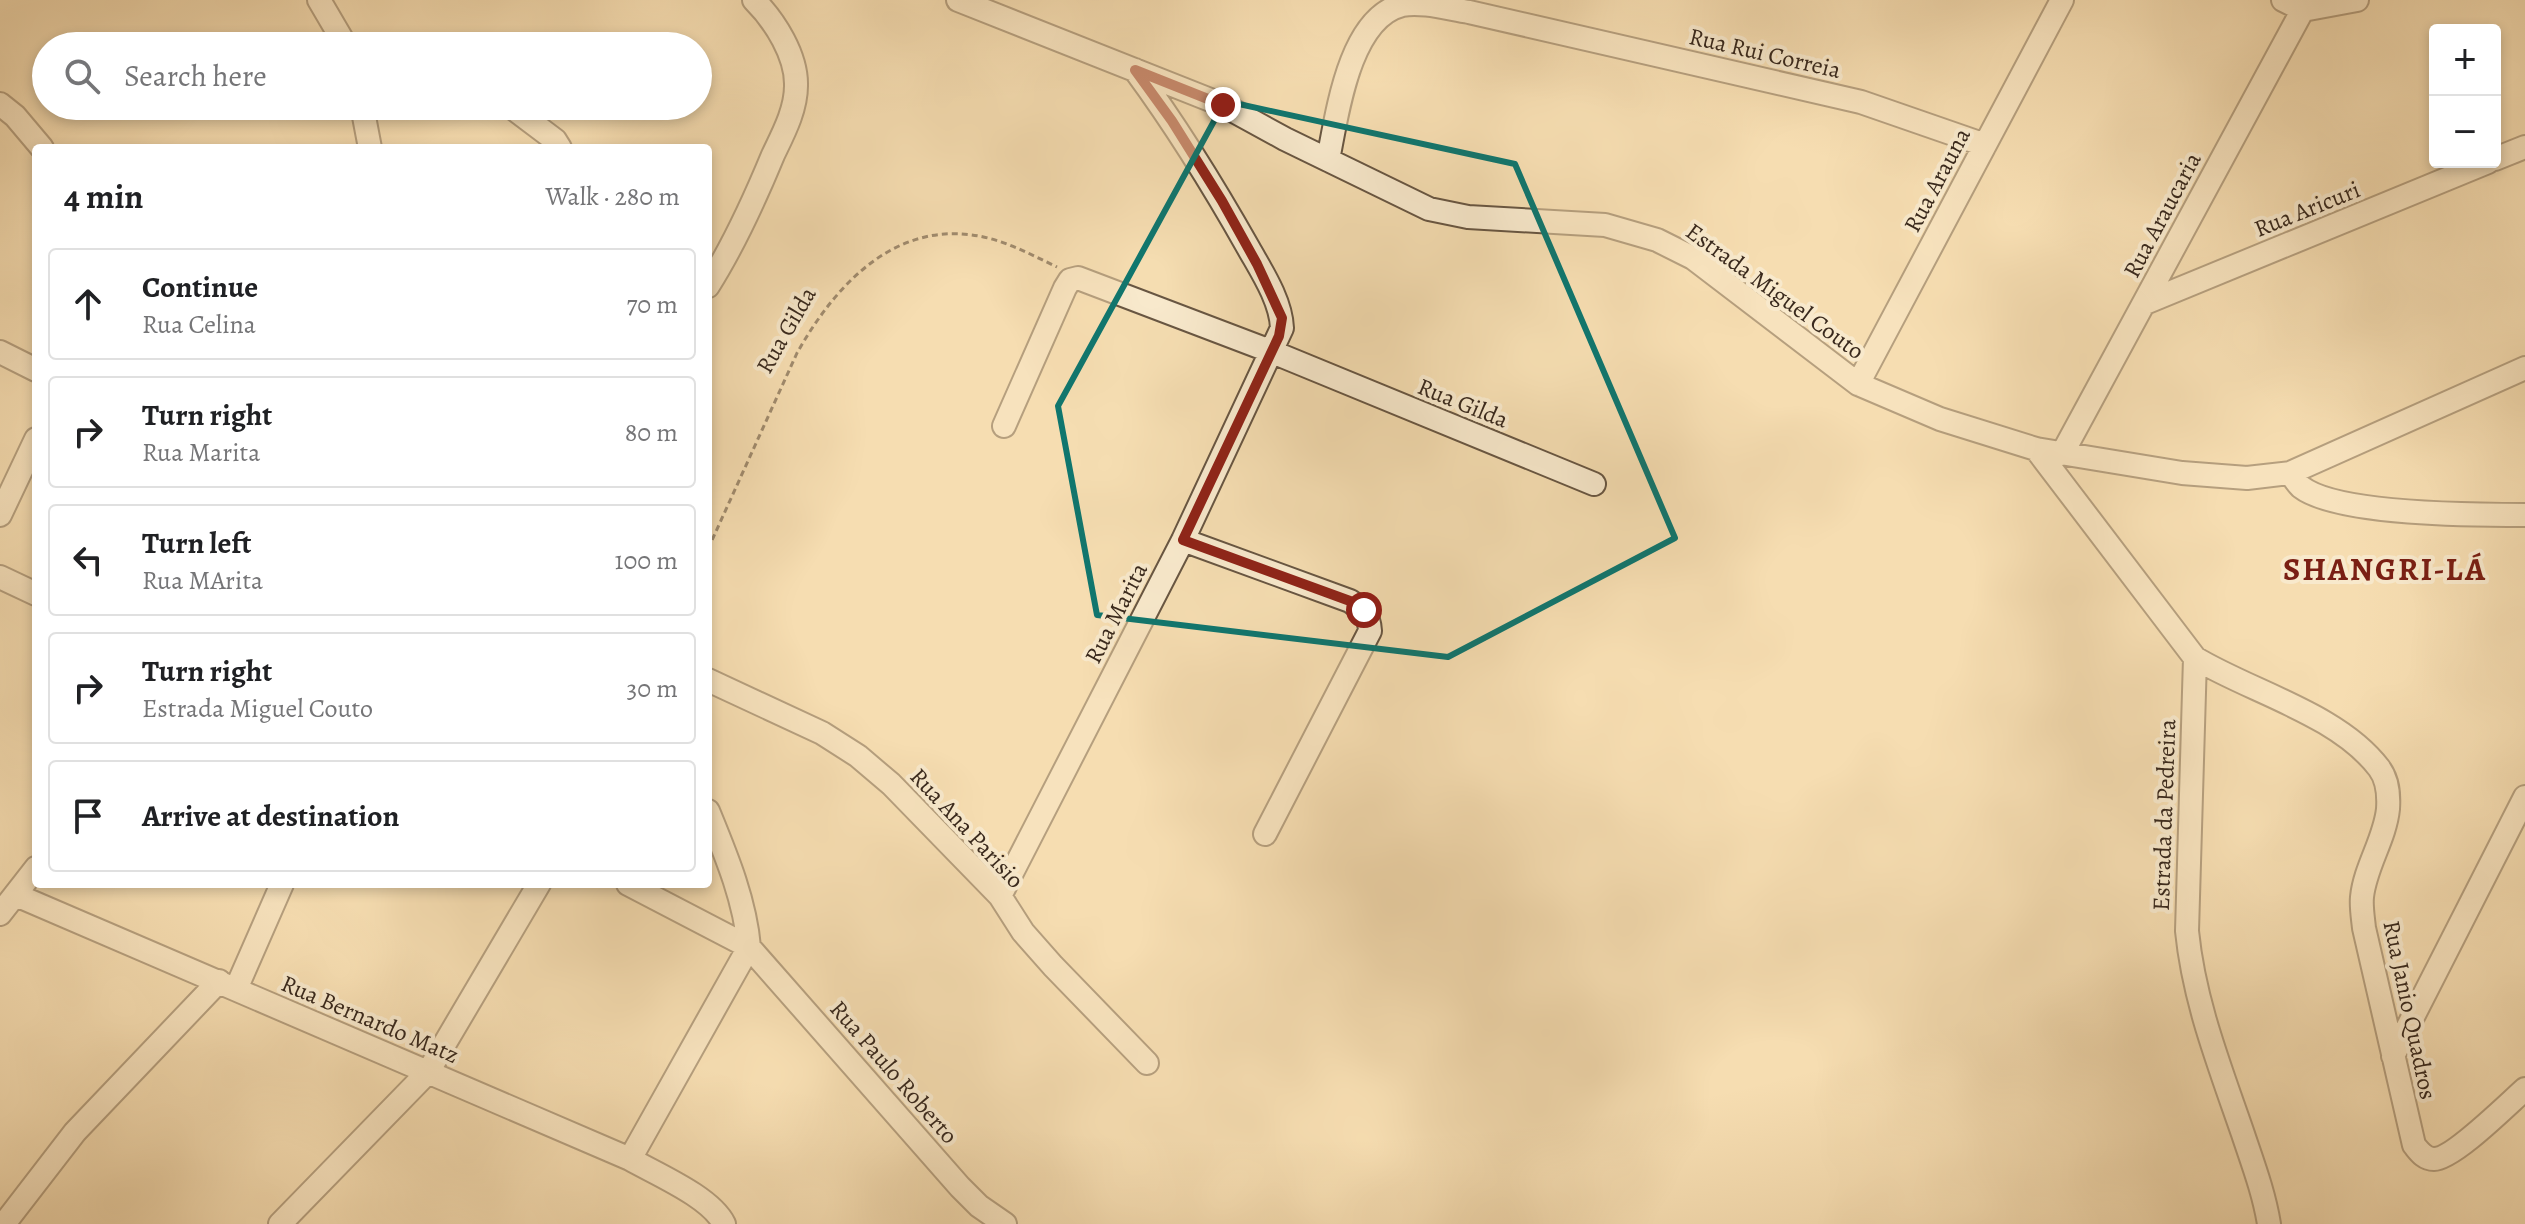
<!DOCTYPE html>
<html lang="en">
<head>
<meta charset="utf-8">
<style>
	body { margin:0; font-family:Alegreya,serif; background:#f2f2f2; color:#202124 }
	.controls { position:absolute; right:24px; top:24px; display:grid; overflow:hidden; border-radius:8px; box-shadow:0 4px 12px #0003 }
	.controls button { width:72px; height:72px; display:grid; place-items:center; padding:0; border:0; border-bottom:2px solid #e0e0e0; background:#fff; color:#202124; font:40px sans-serif }
	.stop { position:absolute; width:24px; height:24px; margin:-18px; border:6px solid #8f2418; border-radius:50%; background:#fff }
	.stop.end { background:#8f2418; border-color:#fff; box-shadow:0 2px 8px #0008 }
	.list { margin:0; padding:0; list-style:none }
	h2 { display:flex; justify-content:space-between; align-items:center; height:104px; margin:0; padding:0 32px; font-size:34px }
	h2 small { font-size:26px; font-weight:400; color:#757577 }
	.list li { display:grid; grid-template-columns:52px 1fr auto; gap:24px; align-items:center; box-sizing:border-box; height:112px; margin:0 16px 16px; padding:0 16px; border:2px solid #e0e0e0; border-radius:8px }
	.list b { display:block; font-size:30px; white-space:nowrap }
	.list p { margin:0; font-size:26px; white-space:nowrap; color:#757577 }
	.list em { font-size:26px; font-style:normal; color:#757577 }
	.icon { flex:none; width:44px; height:44px; fill:none; stroke:currentColor; stroke-width:2; stroke-linecap:round; stroke-linejoin:round }
	.map { position:relative; flex:none; width:2525px; height:1224px; overflow:hidden }
	.search { position:absolute; background:#fff; box-shadow:0 4px 12px #0003; left:32px; top:32px; width:680px; height:88px; display:flex; align-items:center; gap:20px; box-sizing:border-box; padding:0 28px; border-radius:44px; color:#757577; font-size:30px }
	.panel { position:absolute; background:#fff; box-shadow:0 4px 12px #0003; left:32px; top:144px; width:680px; height:744px; border-radius:8px }
	.map>svg:first-child { display:block }
	.lines { fill:none; stroke-linecap:round; stroke-linejoin:round }
	.minor-casing { stroke:#685642; stroke-width:26 }
	.path { stroke:#39291d; stroke-width:3; stroke-dasharray:6 4; stroke-linecap:butt }
	.minor { stroke:#f8e9cc; stroke-width:22 }
	.route { stroke:#8f2418; stroke-width:10 }
	.marked { fill:none; stroke:#0f766e; stroke-width:6; stroke-linejoin:round }
	.labels { text-anchor:middle; stroke-width:8; stroke-linejoin:round; paint-order:stroke }
	.street-label { font-size:24px; fill:#39291d; stroke:#f8e9cc }
	.district-label { font-size:32px; font-weight:bold; letter-spacing:2px; fill:#7a1f14; stroke:#f8e9cc }
</style>
</head>
<body>
<div class="map">
<svg width="2525" height="1224" viewBox="0 0 2525 1224">
	<rect width="100%" height="100%" fill="#f5ddb1"/>
	<filter id="stains"><feTurbulence type="fractalNoise" baseFrequency=".0025" numOctaves="4"/><feColorMatrix values="0 0 0 0 .2 0 0 0 0 .09 0 0 0 0 .02 0 0 0 .5 -.17"/></filter>
	<radialGradient id="worn" r=".72"><stop offset=".6" stop-color="#630" stop-opacity="0"/><stop offset="1" stop-color="#630" stop-opacity=".3"/></radialGradient>
	<g class="lines">
		<defs>
			<path id="minor" d="M319,0L346,46
				M958,0L1223,105L1285,139L1429,209L1468,217L1605,225L1657,240L1693,258L1858,384L1940,419L2036,449L2182,473L2247,478L2290,473L2525,368
				M2283,0L2303,10L2357,0
				M0,104L15,116L42,148
				M362,106L370,148
				M510,106L555,140L560,148
				M2495,159L2525,147
				M1328,160C1337,115 1349,18 1402,5C1422,1 1449,9 1469,12L1861,102L1985,145
				M708,286C734,245 754,201 773,155C783,134 796,110 796,86C797,56 775,21 754,0
				M2145,303L2488,162
				M0,352L36,370
				M1858,384L2062,0
				M1004,426L1065,288L1070,280L1078,278L1270,351L1594,484
				M2036,449L2195,658L2187,931C2194,1002 2220,1067 2243,1134C2253,1164 2264,1193 2269,1224
				M2062,454L2308,0
				M2290,473C2293,477 2297,483 2301,487C2337,515 2477,515 2525,515
				M0,515L36,439
				M1183,540L1350,601C1363,610 1369,614 1370,631L1265,834
				M0,577L36,594
				M2195,658C2251,692 2338,714 2379,768C2388,780 2389,794 2388,809C2385,839 2365,867 2362,897C2361,907 2363,918 2364,928L2414,1145C2419,1151 2424,1159 2434,1159C2453,1159 2508,1104 2525,1089
				M708,680L822,733L858,756L891,784L1000,896L1023,932L1053,966L1147,1063
				M628,884L749,947L960,1187L979,1206L1005,1224
				M16,895L630,1159C656,1174 711,1197 724,1224
				M1000,896L1183,540L1282,328C1281,301 1262,272 1249,249C1214,187 1177,127 1135,70
				M0,914L36,868
				M236,989L282,884
				M2393,1056L2525,797
				M630,1159L749,947C745,900 726,855 708,811
				M4,1224L75,1132L219,981
				M280,1224L428,1072L539,884"/>
		</defs>
		<use href="#minor" class="minor-casing"/>
		<path class="path" d="M708,549L797,353C837,282 899,216 988,238C1012,244 1034,256 1057,267"/>
		<use href="#minor" class="minor"/>
	</g>
	<g class="lines">
		<path class="route" d="M1223,105L1135,70L1172,121L1222,201L1257,264L1282,318L1279,336L1183,540L1350,601L1364,610"/>
	</g>
	<path d="M0 0H2525V1224H0ZM1225,101L1515,164L1675,538L1448,657L1097,615L1058,406Z" fill="#f5ddb1" fill-opacity=".55" fill-rule="evenodd"/>
	<path class="marked" d="M1225,101L1515,164L1675,538L1448,657L1097,615L1058,406Z"/>
	<g class="labels">
		<g class="street-label">
			<text transform="translate(1765 53) rotate(13)" y="8">Rua Rui Correia</text>
			<text transform="translate(1937 180) rotate(-62)" y="8">Rua Arauna</text>
			<text transform="translate(2307 209) rotate(-22)" y="8">Rua Aricuri</text>
			<text transform="translate(2162 215) rotate(-62)" y="8">Rua Araucaria</text>
			<text transform="translate(1775 291) rotate(36)" y="8">Estrada Miguel Couto</text>
			<text transform="translate(786 330) rotate(-60)" y="8">Rua Gilda</text>
			<text transform="translate(1463 403) rotate(22)" y="8">Rua Gilda</text>
			<text transform="translate(1116 613) rotate(-63)" y="8">Rua Marita</text>
			<text transform="translate(2164 815) rotate(-88)" y="8">Estrada da Pedreira</text>
			<text transform="translate(967 828) rotate(47)" y="8">Rua Ana Parisio</text>
			<text transform="translate(2410 1010) rotate(78)" y="8">Rua Janio Quadros</text>
			<text transform="translate(370 1019) rotate(23)" y="8">Rua Bernardo Matz</text>
			<text transform="translate(894 1072) rotate(49)" y="8">Rua Paulo Roberto</text>
		</g>
		<g class="district-label">
			<text x="2385" y="580">SHANGRI-LÁ</text>
		</g>
	</g>
	<rect width="100%" height="100%" filter="url(#stains)"/>
	<rect width="100%" height="100%" fill="url(#worn)"/>
</svg>
<div class="controls">
<button>+</button>
<button>−</button>
</div>
<div class="stop" style="left:1364px;top:610px"></div>
<div class="stop end" style="left:1223px;top:105px"></div>
<div class="search"><svg class="icon" aria-label="search" viewBox="0 0 24 24"><circle cx="10" cy="10" r="6"/><path d="M15 15l6 6"/></svg>Search here</div>
<section class="panel">
<h2>4 min<small>Walk · 280 m</small></h2>
<ul class="list">
<li><svg class="icon" aria-label="ahead" viewBox="0 0 24 24"><path d="M12 20V5M6 11l6-6 6 6"/></svg><div><b>Continue</b><p>Rua Celina</p></div><em>70 m</em></li>
<li><svg class="icon" aria-label="right" viewBox="0 0 24 24"><path d="M7 20v-9h11M14 6l5 5-5 5"/></svg><div><b>Turn right</b><p>Rua Marita</p></div><em>80 m</em></li>
<li><svg class="icon" aria-label="left" viewBox="0 0 24 24"><path d="M17 20v-9H6M10 6l-5 5 5 5"/></svg><div><b>Turn left</b><p>Rua MArita</p></div><em>100 m</em></li>
<li><svg class="icon" aria-label="right" viewBox="0 0 24 24"><path d="M7 20v-9h11M14 6l5 5-5 5"/></svg><div><b>Turn right</b><p>Estrada Miguel Couto</p></div><em>30 m</em></li>
<li><svg class="icon" aria-label="arrive" viewBox="0 0 24 24"><path d="M6 21V4h12l-3 4 3 4H6"/></svg><div><b>Arrive at destination</b></div></li>
</ul>
</section>
</div>
</body>
</html>
